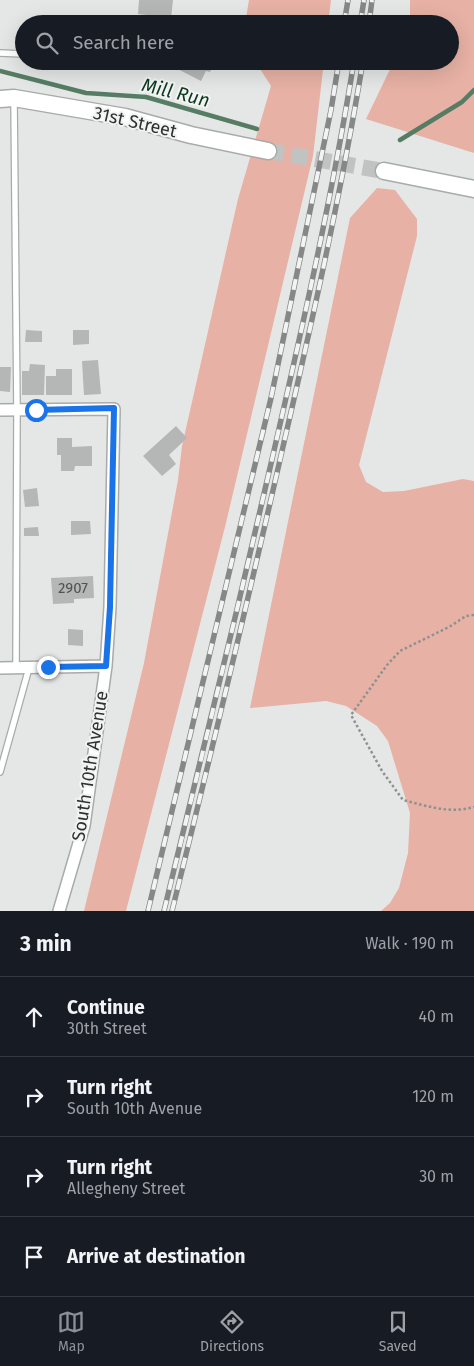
<!DOCTYPE html>
<html lang="en">
<head>
<meta charset="utf-8">
<style>
	body { margin:0; font-family:"Fira Sans",sans-serif; background:#242831; color:#f1f3f6 }
	.stop { position:absolute; width:15px; height:15px; margin:-11px; border:4px solid #1a73e8; border-radius:50%; background:#fff }
	.stop.end { background:#1a73e8; border-color:#fff; box-shadow:0 1px 5px #0008 }
	.list { margin:0; padding:0; list-style:none }
	h2 { display:flex; justify-content:space-between; align-items:center; height:65px; margin:0; padding:0 20px; font-size:21px }
	h2 small { font-size:16px; font-weight:400; color:#9ea1a6 }
	.list li { display:grid; grid-template-columns:32px 1fr auto; gap:15px; align-items:center; box-sizing:border-box; height:80px; padding:0 20px; border-top:1px solid #363941 }
	.list b { display:block; font-size:19px; white-space:nowrap }
	.list p { margin:0; font-size:16px; white-space:nowrap; color:#9ea1a6 }
	.list em { font-size:16px; font-style:normal; color:#9ea1a6 }
	.icon { flex:none; width:28px; height:28px; fill:none; stroke:currentColor; stroke-width:2; stroke-linecap:round; stroke-linejoin:round }
	.map { position:relative; flex:none; width:474px; height:911px; overflow:hidden }
	.search { position:absolute; background:#171b24; box-shadow:0 5px 20px #0002; left:15px; right:15px; top:15px; height:55px; display:flex; align-items:center; gap:12px; box-sizing:border-box; padding:0 18px; border-radius:28px; color:#9ea1a6; font-size:19px }
	.sheet { height:385px; background:#171b24 }
	nav { display:flex; justify-content:space-around; align-items:center; box-sizing:border-box; height:70px; border-top:1px solid #363941; background:#171b24; font-size:14px; color:#9ea1a6 }
	nav a { display:grid; justify-items:center; gap:2px }
	nav .on { color:#8c9099 }
	.map>svg:first-child { display:block }
	.green { fill:#e7b1a5 }
	.lines { fill:none; stroke-linecap:round; stroke-linejoin:round }
	.stream { stroke:#567d63; stroke-width:4.5 }
	.building { fill:#b4b7b5 }
	.secondary-tunnel { stroke:#c0c3c1; stroke-width:16; stroke-dasharray:16 8; stroke-linecap:butt }
	.service-casing { stroke:#a8aba9; stroke-width:8 }
	.minor-casing { stroke:#a8aba9; stroke-width:14 }
	.secondary-casing { stroke:#a8aba9; stroke-width:19 }
	.path { stroke:#8e918f; stroke-width:2.5; stroke-dasharray:2.5 2.5; stroke-linecap:butt }
	.service { stroke:#fff; stroke-width:5.5 }
	.minor { stroke:#fff; stroke-width:11 }
	.secondary { stroke:#fff; stroke-width:16 }
	.rail-casing { stroke:#868887; stroke-width:5.5 }
	.rail { stroke:#f1f4f2; stroke-width:4; stroke-dasharray:11; stroke-linecap:butt }
	.route { stroke:#1a73e8; stroke-width:6 }
	.labels { text-anchor:middle; stroke-width:4; stroke-linejoin:round; paint-order:stroke }
	.number-label { font-size:15px; fill:#505251 }
	.street-label { font-size:18px; fill:#2f3130; stroke:#f1f4f2 }
	.water-label { font-size:19px; font-style:italic; fill:#0c381e; stroke:#f1f4f2 }
</style>
</head>
<body>
<div class="map">
<svg width="474" height="911" viewBox="0 0 474 911">
	<rect width="100%" height="100%" fill="#e4e7e5"/>
	<path class="green" d="M249,0H331L328,24H245Z
		M410,0H474V153L366,119L394,61H450V24H410Z
		M255,61H324L313,156L225,527L126,911H84L144,663L178,480L182,446L238,199L271,86Z
		M377,188L395,190L417,219V236L359,465L366,482L383,492L404,491L463,479L474,481V911H381L390,903L399,888L408,853L410,813L388,741L377,726L346,706L326,701L250,708L350,218Z"/>
	<g class="lines">
		<path class="stream" d="M0,71L86,93L146,97L257,129
			M400,140L462,102L474,90"/>
	</g>
	<path class="building" d="M139,0H173L171,18L138,14Z
		M51,16L77,17L76,24H51Z
		M162,61H215L210,72L206,71L201,81Z
		M26,330L42,331V342H25Z
		M73,330H89V344L73,345Z
		M98,360L101,394L84,395L82,361Z
		M30,364L45,365L44,395H22V371H29Z
		M0,367H11L10,392L0,391Z
		M56,369H72V395H46V376H56Z
		M176,426L187,438L169,455L176,464L162,476L143,456Z
		M57,438H72V447L92,446V466H75L74,471H61V455H57Z
		M37,488L39,506L25,507L23,490Z
		M71,521H90L91,534L71,535Z
		M38,527L39,536H24V528Z
		M93,576L94,598L74,599V603L53,604L51,578Z
		M68,629L83,630V646L68,645Z"/>
	<g class="lines">
		<path class="secondary-tunnel" d="M268,151L384,171"/>
		<defs>
			<path id="service" d="M0,53L24,54
				M14,100L17,410L16,668
				M0,772L29,668"/>
			<path id="minor" d="M0,410L114,409L110,607L106,666L84,826L59,911
				M0,668L106,666"/>
			<path id="secondary" d="M0,99L14,98L125,117L191,135L268,151
				M384,171L474,189"/>
		</defs>
		<use href="#service" class="service-casing"/>
		<use href="#minor" class="minor-casing"/>
		<use href="#secondary" class="secondary-casing"/>
		<path class="path" d="M474,615L466,616L449,627L400,651L387,665L351,715L382,771L403,800C427,806 449,814 474,807"/>
		<use href="#service" class="service"/>
		<use href="#minor" class="minor"/>
		<use href="#secondary" class="secondary"/>
		<defs>
			<path id="rail" d="M344,24L348,0
				M360,24L364,0
				M369,24L372,0
				M148,911L271,398L331,110L339,61
				M164,911C200,764 236,616 270,468C301,333 332,198 354,61
				M172,911C211,754 249,596 285,438C314,313 342,188 363,61"/>
		</defs>
		<use href="#rail" class="rail-casing"/>
		<use href="#rail" class="rail"/>
	</g>
	<g class="lines">
		<path class="route" d="M36,410L114,408L110,607L106,666L48,667"/>
	</g>
	<g class="labels">
		<g class="number-label">
			<text x="73" y="593">2907</text>
		</g>
		<g class="street-label">
			<text transform="translate(135 122) rotate(13)" y="6">31st Street</text>
			<text transform="translate(90 766) rotate(-81)" y="6">South 10th Avenue</text>
		</g>
		<g class="water-label">
			<text transform="translate(176 92) rotate(14)" y="7">Mill Run</text>
		</g>
	</g>
</svg>
<div class="stop" style="left:36px;top:410px"></div>
<div class="stop end" style="left:48px;top:667px"></div>
<div class="search"><svg class="icon" aria-label="search" viewBox="0 0 24 24"><circle cx="10" cy="10" r="6"/><path d="M15 15l6 6"/></svg>Search here</div>
</div>
<section class="sheet">
<h2>3 min<small>Walk · 190 m</small></h2>
<ul class="list">
<li><svg class="icon" aria-label="ahead" viewBox="0 0 24 24"><path d="M12 20V5M6 11l6-6 6 6"/></svg><div><b>Continue</b><p>30th Street</p></div><em>40 m</em></li>
<li><svg class="icon" aria-label="right" viewBox="0 0 24 24"><path d="M7 20v-9h11M14 6l5 5-5 5"/></svg><div><b>Turn right</b><p>South 10th Avenue</p></div><em>120 m</em></li>
<li><svg class="icon" aria-label="right" viewBox="0 0 24 24"><path d="M7 20v-9h11M14 6l5 5-5 5"/></svg><div><b>Turn right</b><p>Allegheny Street</p></div><em>30 m</em></li>
<li><svg class="icon" aria-label="arrive" viewBox="0 0 24 24"><path d="M6 21V4h12l-3 4 3 4H6"/></svg><div><b>Arrive at destination</b></div></li>
</ul>
</section>
<nav>
<a class="on"><svg class="icon" aria-label="map" viewBox="0 0 24 24"><path d="M3 6l6-2 6 2 6-2v14l-6 2-6-2-6 2zM9 4v14M15 6v14"/></svg>Map</a>
<a><svg class="icon" aria-label="directions" viewBox="0 0 24 24"><path d="M12 3l9 9-9 9-9-9zM9 14v-3h6M13 9l2 2-2 2"/></svg>Directions</a>
<a><svg class="icon" aria-label="saved" viewBox="0 0 24 24"><path d="M7 4h10v16l-5-4-5 4z"/></svg>Saved</a>
</nav>
</body>
</html>
